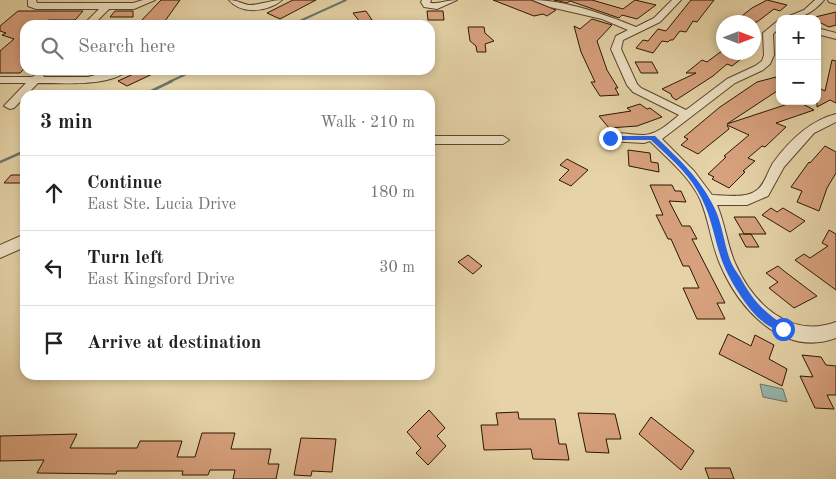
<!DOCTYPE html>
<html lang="en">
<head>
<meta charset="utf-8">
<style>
	body { margin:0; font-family:"Old Standard TT",serif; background:#f6f6f6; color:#222 }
	.controls { position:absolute; right:15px; top:15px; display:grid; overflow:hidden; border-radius:10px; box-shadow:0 2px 8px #0003 }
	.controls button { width:45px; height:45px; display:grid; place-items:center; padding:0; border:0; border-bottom:1px solid #e0e0e0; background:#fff; color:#222; font:25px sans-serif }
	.compass { position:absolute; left:716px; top:15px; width:45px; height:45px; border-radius:50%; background:#fff; box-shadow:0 2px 8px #0003; rotate:90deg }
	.stop { position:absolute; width:15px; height:15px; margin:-11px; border:4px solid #2563eb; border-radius:50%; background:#fff }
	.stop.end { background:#2563eb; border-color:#fff; box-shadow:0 1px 5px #0008 }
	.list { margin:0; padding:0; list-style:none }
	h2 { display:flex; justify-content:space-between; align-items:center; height:65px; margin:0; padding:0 20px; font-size:21px }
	h2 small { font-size:16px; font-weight:400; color:#767676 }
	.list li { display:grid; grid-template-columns:32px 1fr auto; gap:15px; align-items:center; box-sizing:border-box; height:75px; padding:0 20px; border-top:1px solid #e0e0e0 }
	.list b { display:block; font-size:19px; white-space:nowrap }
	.list p { margin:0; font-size:16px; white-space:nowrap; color:#767676 }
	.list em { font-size:16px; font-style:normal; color:#767676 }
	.icon { flex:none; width:28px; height:28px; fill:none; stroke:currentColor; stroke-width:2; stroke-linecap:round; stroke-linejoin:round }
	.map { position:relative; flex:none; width:836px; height:479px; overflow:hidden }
	.search { position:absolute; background:#fff; box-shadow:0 2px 8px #0003; left:20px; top:20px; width:415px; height:55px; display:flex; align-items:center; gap:12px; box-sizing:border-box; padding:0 18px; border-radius:15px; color:#767676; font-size:19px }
	.panel { position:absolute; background:#fff; box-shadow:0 2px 8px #0003; left:20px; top:90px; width:415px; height:290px; border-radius:15px }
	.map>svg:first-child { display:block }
	.water { fill:#98b7b0; stroke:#6c776b }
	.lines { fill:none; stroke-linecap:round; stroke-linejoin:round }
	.stream-far1 { stroke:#6c776b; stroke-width:2 }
	.stream { stroke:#6c776b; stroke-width:2.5 }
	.building { fill:#d8a17d; stroke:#2a1603 }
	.minor-casing { stroke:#59462c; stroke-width:2 }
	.minor { fill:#efe3c6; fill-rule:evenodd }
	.route { fill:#2563eb }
</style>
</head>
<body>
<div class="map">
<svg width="836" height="479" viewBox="0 0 836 479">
	<rect width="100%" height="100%" fill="#e6d4a8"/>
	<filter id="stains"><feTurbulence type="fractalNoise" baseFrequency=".004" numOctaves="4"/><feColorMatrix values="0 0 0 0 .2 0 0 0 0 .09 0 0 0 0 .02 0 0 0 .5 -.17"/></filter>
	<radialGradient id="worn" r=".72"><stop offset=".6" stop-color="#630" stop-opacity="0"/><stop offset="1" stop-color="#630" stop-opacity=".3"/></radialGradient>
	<path class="water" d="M760,384L783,389L787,402L763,397Z"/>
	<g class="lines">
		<path class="stream-far1" d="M291,25L346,0
			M169,82L195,70"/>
		<path class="stream" d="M143,95L172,81
			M0,162L25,151"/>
	</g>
	<path class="building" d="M161,0H180L165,21H141Z
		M293,0H316L280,19L267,13Z
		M493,0H531L556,10L547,16L543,14L534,16Z
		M554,0H592L623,9L635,0L656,5L637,19L622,15L619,18L570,1L567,3Z
		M691,0H714L697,22L693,21L686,32L680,31L673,40H670L668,42L662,41L653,53L636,48L643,40L648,41L658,29L666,31Z
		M767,0L787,5L780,11L774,9L757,22H734L752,8Z
		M18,11H83L75,20H49L37,25H25V68L20,73H0V51L14,39L2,35L6,33L0,31V26Z
		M115,11H133V17H110Z
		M366,11L372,20L360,22L353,13Z
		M427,11H443L444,20H428Z
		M836,12V25L829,27L817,21V19L811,18Z
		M592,19L612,25L597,41L607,70L618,88H615L619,95L600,96L591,82H595L581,52L574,26L580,29Z
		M468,27H484L485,33L494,41L485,44L486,52H477L476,46L470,41Z
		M723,50L724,52H750L732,66L727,64L713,76L676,100L672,97L671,94L662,89L696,73H686L702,60L707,62Z
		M832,60L836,61V103L830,100L817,107V87L825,91Z
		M635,62H652L658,73H641Z
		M142,70H161L127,86L118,81Z
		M780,76V89L727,124L797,101L814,110L776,123L786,127L765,147L762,146L748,158L755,161L743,171L745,172L729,188L712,179L714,177L708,174L726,157L724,156L749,135L727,125L729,129L698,154L681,145L688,139L684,137L720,107L757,82Z
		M640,104L647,109L650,108L662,117L637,126L609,128L599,116L631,111L627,108Z
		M825,146L836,152V173L827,188L819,211L797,202L802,191L791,187L809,162L810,163Z
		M628,150L650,153L651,162L658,163L659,172L629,166Z
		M567,159L588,170L571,186L559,180L569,170L560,165Z
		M11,175H25V179L22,183H4Z
		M650,185H672L675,191H681L686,202L669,201L682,226H690L697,239H692L725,303H717L725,319H697L683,288H699L689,266H683L671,239H668L656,215H663Z
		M771,208L777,212L783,208L805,221L790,232L762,215Z
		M734,217H755L766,234H744Z
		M829,230L836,234V290L795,260L804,254L810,258L828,246L822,243Z
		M739,234H751L759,247H746Z
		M468,255L482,266L473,274L458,262Z
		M778,266L784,271L817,296L794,308L769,288L778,282L766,273Z
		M728,334L751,346L755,335L774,345L769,359L787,369L782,386L719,354Z
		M802,355L821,357L826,365L836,366V395H827L834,409L815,408L800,376L813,377Z
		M429,410L445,428L437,436L446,446L428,465L416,453L421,448L407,432Z
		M518,412L519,419H555L559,444H566L569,460L533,459L531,449L484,450L481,425H498L496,413Z
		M578,413L615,414L621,439H606L609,453L586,452Z
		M651,417L694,451L681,470L639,434Z
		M202,433H235L231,449H271L268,464H279L276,479H233L235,470H210L208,475H182L183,471H117L116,474L37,473L44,460L0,461V436L77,434L70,448H137L140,441H182L177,457H195Z
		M301,438L336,439L332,472L312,471L311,476L294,475Z
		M705,468H730L734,479H709Z"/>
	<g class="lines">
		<defs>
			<path id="minor" d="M28,0H36L37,3H133L143,0H155L134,9H109L93,25H83L99,9H36L28,6Z
				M229,0C238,0 241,4 249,5C260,5 271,0 282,0C268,12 241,15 229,0Z
				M422,0H431L430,3C439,4 448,0 457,0L437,9L424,7L421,2Z
				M533,0C564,0 607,15 636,27L654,18L672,0H681L660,22L623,40L621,49L637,84L641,88L686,110L727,79L755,66L762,61L764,55L763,33L780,19V27L773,34L774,55L770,64L763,70L735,83L662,139L694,171L712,195C726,195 746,199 757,190C765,184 768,171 773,163C789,141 809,121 836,114V122L814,133L784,167L768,196L747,205H717C725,224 727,244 735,263C753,304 790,339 836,322V338C783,358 739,309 720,264C711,243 709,219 700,199C690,177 667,158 650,141L644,143L607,141L605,138C613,129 633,136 644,135C658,134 668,124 679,115L633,92L627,85L611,49L616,36L628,30L602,19L550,7Z
				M815,0H824C812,14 800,19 782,19L804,10Z
				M828,0H836V4L829,2Z
				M817,28L836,33V39L817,34Z
				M113,70H128C110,87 62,83 38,83L14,108L10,109L4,106L26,83H0V77H32L39,73L43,74L44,77H88Z
				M430,136H503L509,140L503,144H430Z
				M25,234V247L0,258V245Z"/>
		</defs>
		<use href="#minor" class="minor-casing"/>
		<use href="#minor" class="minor"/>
	</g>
	<path class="route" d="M610,136H655C679,159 701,179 715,209C722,224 724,242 729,257C731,264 736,271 740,277C752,299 764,313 786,326V332C780,334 775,329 769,326C750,315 728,279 721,258C713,234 711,213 697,190C686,171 667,155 651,140H608L607,138Z"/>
	<rect width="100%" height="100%" filter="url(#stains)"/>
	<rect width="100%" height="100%" fill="url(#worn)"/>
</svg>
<div class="controls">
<button>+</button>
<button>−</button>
</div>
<svg class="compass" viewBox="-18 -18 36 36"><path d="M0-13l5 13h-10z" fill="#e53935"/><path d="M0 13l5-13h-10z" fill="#767676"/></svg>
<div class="stop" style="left:783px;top:329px"></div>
<div class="stop end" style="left:610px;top:138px"></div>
<div class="search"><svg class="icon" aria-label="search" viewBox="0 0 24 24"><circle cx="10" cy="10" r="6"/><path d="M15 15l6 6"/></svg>Search here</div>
<section class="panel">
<h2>3 min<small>Walk · 210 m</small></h2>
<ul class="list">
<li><svg class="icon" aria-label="ahead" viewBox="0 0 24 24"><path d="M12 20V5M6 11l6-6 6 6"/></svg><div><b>Continue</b><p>East Ste. Lucia Drive</p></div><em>180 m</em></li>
<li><svg class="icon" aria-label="left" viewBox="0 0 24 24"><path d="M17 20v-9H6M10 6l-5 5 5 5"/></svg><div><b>Turn left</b><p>East Kingsford Drive</p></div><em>30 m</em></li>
<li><svg class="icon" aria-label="arrive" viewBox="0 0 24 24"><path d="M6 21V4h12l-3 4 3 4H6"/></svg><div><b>Arrive at destination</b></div></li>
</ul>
</section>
</div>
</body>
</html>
